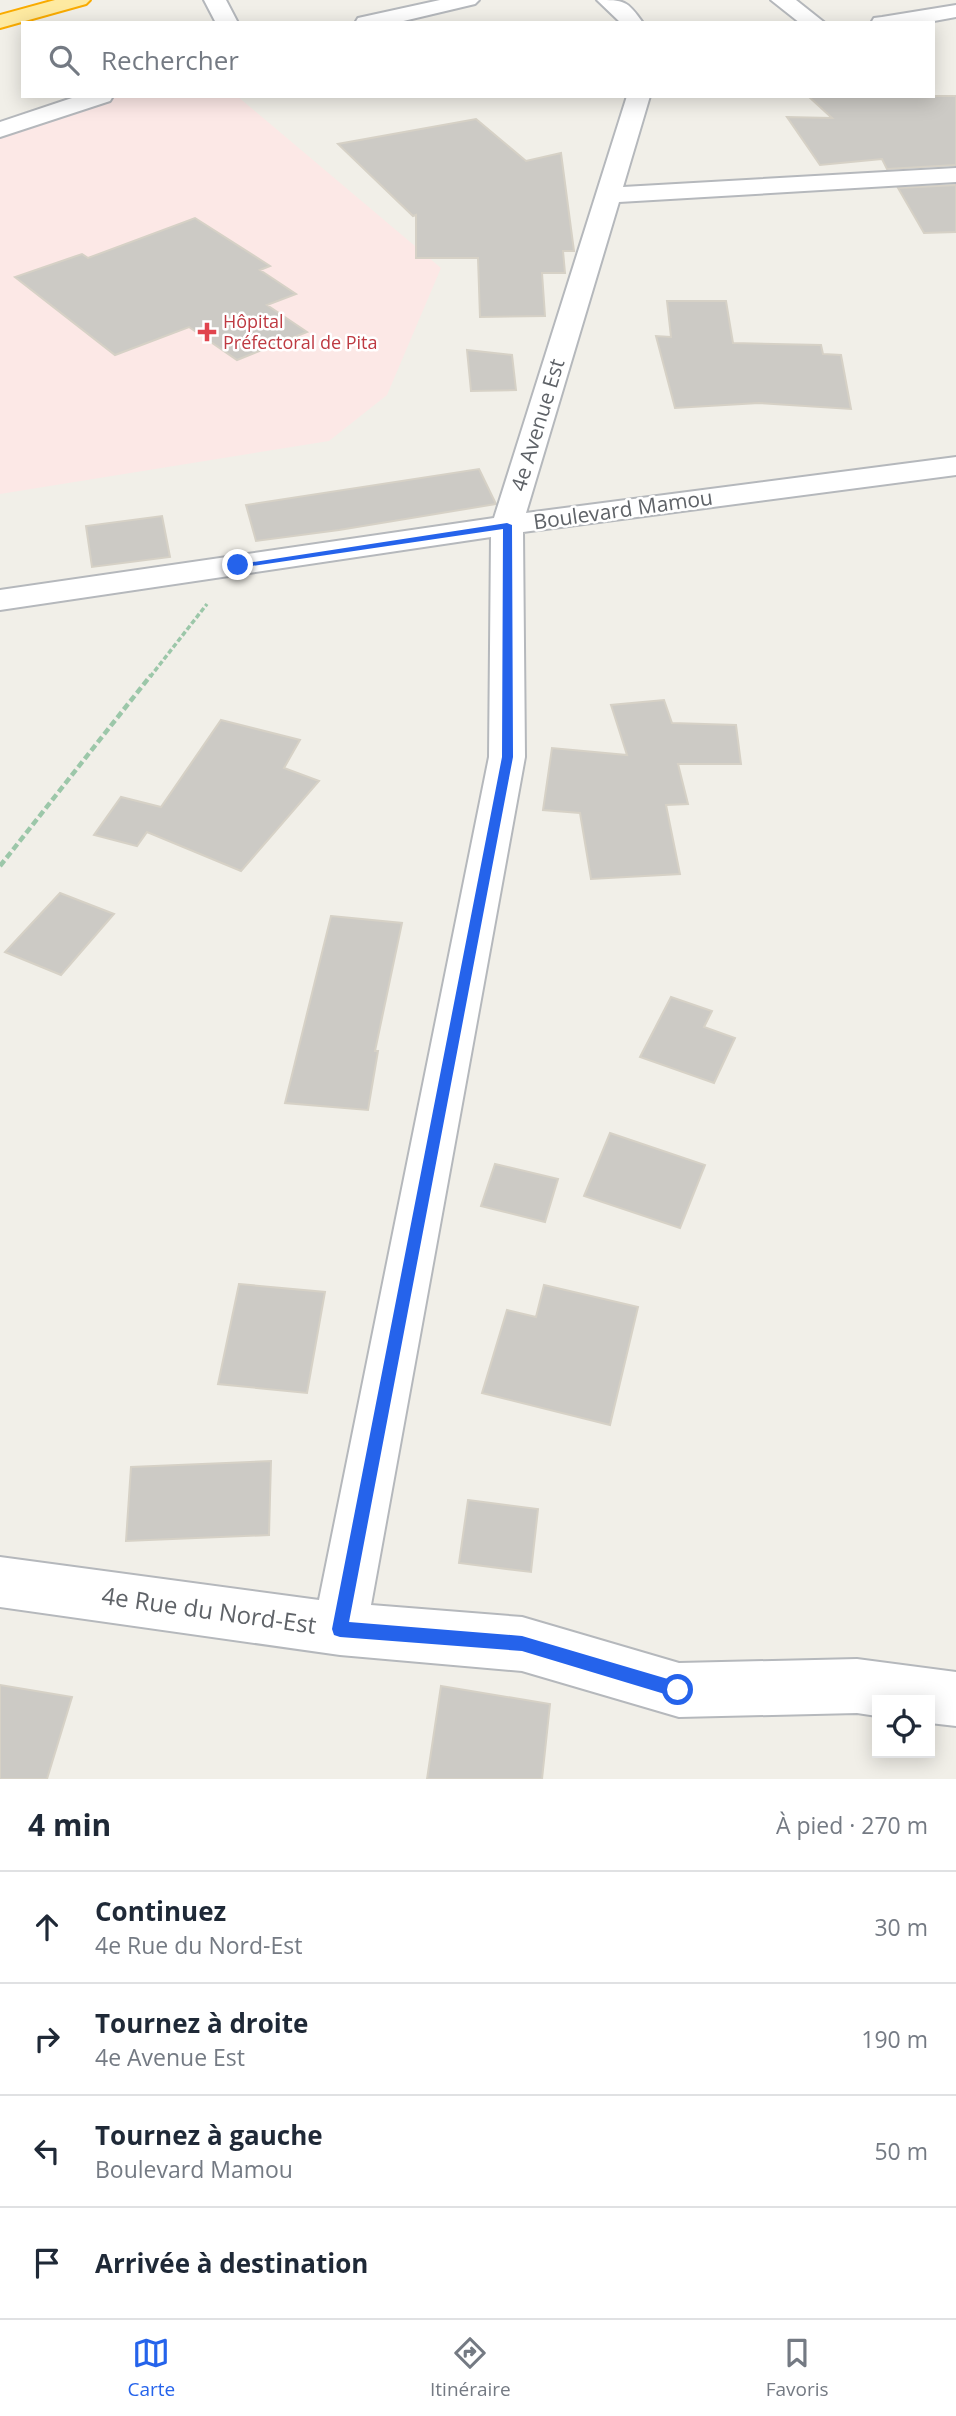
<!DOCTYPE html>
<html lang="fr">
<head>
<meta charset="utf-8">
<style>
	body { margin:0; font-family:"Open Sans",sans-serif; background:#f6f6f7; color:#1f2937 }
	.controls { position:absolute; right:21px; bottom:21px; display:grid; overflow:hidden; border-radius:0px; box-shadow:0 4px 18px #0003 }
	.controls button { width:63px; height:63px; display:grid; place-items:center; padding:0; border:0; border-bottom:2px solid #e0e1e3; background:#fff; color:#1f2937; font:35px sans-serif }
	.stop { position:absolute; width:21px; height:21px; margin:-16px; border:5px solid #2563eb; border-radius:50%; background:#fff }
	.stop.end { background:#2563eb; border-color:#fff; box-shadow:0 2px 7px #0008 }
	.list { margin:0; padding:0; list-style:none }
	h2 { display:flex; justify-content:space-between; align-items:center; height:91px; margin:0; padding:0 28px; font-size:30px }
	h2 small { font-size:23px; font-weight:400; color:#747a83 }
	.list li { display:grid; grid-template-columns:46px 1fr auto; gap:21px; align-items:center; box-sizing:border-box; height:112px; padding:0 28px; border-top:2px solid #e0e1e3 }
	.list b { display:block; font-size:26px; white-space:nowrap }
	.list p { margin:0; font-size:23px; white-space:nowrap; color:#747a83 }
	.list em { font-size:23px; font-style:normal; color:#747a83 }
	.icon { flex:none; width:38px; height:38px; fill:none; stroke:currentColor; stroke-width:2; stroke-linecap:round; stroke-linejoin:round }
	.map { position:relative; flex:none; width:956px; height:1779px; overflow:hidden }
	.search { position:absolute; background:#fff; box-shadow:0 4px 18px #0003; left:21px; right:21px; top:21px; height:77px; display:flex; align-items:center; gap:18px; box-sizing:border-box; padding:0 24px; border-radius:0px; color:#747a83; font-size:26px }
	.sheet { height:539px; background:#fff }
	nav { display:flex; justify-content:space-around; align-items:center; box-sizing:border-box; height:98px; border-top:2px solid #e0e1e3; background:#fff; font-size:19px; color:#747a83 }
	nav a { display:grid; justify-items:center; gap:4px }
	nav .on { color:#2563eb }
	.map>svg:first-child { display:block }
	.medical { fill:#fce8e6 }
	.building { fill:#cccac5; stroke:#d6d1c6; stroke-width:2 }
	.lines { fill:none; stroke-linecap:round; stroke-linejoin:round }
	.minor-casing { stroke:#b5b8bc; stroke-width:4 }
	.trunk-casing { stroke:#f9ab00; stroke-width:4 }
	.path-far1 { stroke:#9cc7a9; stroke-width:3.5; stroke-dasharray:5 2.5; stroke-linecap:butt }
	.path { stroke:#9cc7a9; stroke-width:4.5; stroke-dasharray:7 3.5; stroke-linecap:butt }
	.minor { fill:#fff; fill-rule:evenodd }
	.trunk { fill:#feeaa1; fill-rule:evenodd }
	.route { fill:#2563eb }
	.health-dot { fill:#e0444e; stroke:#fff; stroke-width:2.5 }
	.labels { text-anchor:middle; stroke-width:5; stroke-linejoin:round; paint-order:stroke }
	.far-health-label { font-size:18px; fill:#be3a42; stroke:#fff; text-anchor:start }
	.street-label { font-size:21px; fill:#5f6368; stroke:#fff }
	.near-street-label { font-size:24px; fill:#5f6368; stroke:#fff }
</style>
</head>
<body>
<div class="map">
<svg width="956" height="1779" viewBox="0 0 956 1779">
	<rect width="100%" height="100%" fill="#f1efe8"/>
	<path class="medical" d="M118,96H237L441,268L387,395L329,441L0,494V137Z"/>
	<path class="building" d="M808,96H956V165L887,169L882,159L820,165L787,117L832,118Z
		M476,119L526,161L561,153L574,251H563L565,273H542L545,316L480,317L478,258H416V215L413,216L338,144Z
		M956,185V232L924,233L898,188Z
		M195,218L270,266L260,270L296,294L267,305L307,332L237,360L189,327L115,355L15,277L82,254L88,258Z
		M667,301H726L733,343L821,345L823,354L841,355L851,409L759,403L675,408L656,336L671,337Z
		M467,350L512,355L516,390L471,391Z
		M479,469L496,504L339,530L256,541L246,505Z
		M162,516L170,557L92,567L86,526Z
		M664,700L672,723L736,725L741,764H678L688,804L666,805L680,874L591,879L580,813L543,810L552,748L627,755L611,705Z
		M221,720L300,740L284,768L319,781L241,871L147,832L137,846L94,835L121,797L161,807Z
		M60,893L114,914L61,975L5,952Z
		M331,916L402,923L375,1051H378L368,1110L285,1103Z
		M671,997L712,1011L704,1027L735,1038L714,1083L640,1057Z
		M610,1133L705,1165L680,1228L584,1196Z
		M495,1164L558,1179L545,1222L481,1206Z
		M239,1284L325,1292L307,1393L218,1384Z
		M544,1285L638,1307L610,1425L482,1393L507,1310L536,1317Z
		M271,1461L269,1535L126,1541L131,1467Z
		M468,1500L538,1509L531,1572L459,1563Z
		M0,1685L72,1697L47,1779H0Z
		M441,1686L550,1704L542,1779H427Z"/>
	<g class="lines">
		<defs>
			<path id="minor" d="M204,0H226L238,23H216Z
				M440,0H479L475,4L395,23H355L358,18Z
				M597,0C624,0 627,0 643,23H621Z
				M771,0H796L825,23H800Z
				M956,5V17L923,23H871L874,18L882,17Z
				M78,96H113L110,101L0,137V122Z
				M627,96H650L623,187L956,168V182L619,202L526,513L956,457V475L523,532L525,757L371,1605L522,1617L679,1663L857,1659L956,1672V1726L930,1723V1700H877V1716L857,1713L679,1717L522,1671L340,1655L0,1607V1557L319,1600L489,757L491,537L0,610V590L494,518Z"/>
			<path id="trunk" d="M55,0H90L86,4L0,28V15Z"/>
		</defs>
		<use href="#minor" class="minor-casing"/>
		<use href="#trunk" class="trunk-casing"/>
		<path class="path-far1" d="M150,677L207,604"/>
		<path class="path" d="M0,866L151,675"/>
		<use href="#minor" class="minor"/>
		<use href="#trunk" class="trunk"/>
	</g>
	<path class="route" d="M507,523L512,525L513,757L349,1622L522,1636L678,1682L684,1684L686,1690L684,1695L678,1698L522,1651L340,1637L334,1635L332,1629L502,757L503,529L238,568L234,565Z"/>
	<path class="health-dot" d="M203.5 321.5h7v7h7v7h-7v7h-7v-7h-7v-7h7z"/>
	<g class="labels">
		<g class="far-health-label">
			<text x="223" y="328">Hôpital<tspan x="223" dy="21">Préfectoral de Pita</tspan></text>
		</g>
		<g class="street-label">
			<text transform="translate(538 425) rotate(-73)" y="7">4e Avenue Est</text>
			<text transform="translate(623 510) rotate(-8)" y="7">Boulevard Mamou</text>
		</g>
		<g class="near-street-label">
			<text transform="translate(209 1611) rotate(8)" y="8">4e Rue du Nord-Est</text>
		</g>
	</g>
</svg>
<div class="controls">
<button><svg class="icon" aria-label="locate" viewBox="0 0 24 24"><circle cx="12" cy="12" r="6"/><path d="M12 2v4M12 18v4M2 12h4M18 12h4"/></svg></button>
</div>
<div class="stop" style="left:678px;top:1690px"></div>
<div class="stop end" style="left:238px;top:565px"></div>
<div class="search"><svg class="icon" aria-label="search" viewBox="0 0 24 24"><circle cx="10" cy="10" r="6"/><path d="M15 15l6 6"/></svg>Rechercher</div>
</div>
<section class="sheet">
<h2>4 min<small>À pied · 270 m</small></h2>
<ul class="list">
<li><svg class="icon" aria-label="ahead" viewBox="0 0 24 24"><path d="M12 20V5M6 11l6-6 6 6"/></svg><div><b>Continuez</b><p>4e Rue du Nord-Est</p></div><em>30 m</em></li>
<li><svg class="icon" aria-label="right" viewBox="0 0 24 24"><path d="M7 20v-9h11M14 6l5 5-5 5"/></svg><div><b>Tournez à droite</b><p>4e Avenue Est</p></div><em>190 m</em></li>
<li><svg class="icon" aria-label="left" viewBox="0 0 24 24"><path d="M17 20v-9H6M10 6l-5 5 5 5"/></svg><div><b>Tournez à gauche</b><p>Boulevard Mamou</p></div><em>50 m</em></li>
<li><svg class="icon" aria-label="arrive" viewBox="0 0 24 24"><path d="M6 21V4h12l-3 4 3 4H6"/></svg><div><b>Arrivée à destination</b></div></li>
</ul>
</section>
<nav>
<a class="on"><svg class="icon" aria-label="map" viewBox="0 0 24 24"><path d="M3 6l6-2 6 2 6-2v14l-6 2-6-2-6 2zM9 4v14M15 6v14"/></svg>Carte</a>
<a><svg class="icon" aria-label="directions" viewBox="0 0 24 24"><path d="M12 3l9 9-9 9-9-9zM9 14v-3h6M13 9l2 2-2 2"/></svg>Itinéraire</a>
<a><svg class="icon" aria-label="saved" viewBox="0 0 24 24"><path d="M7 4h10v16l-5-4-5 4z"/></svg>Favoris</a>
</nav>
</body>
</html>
